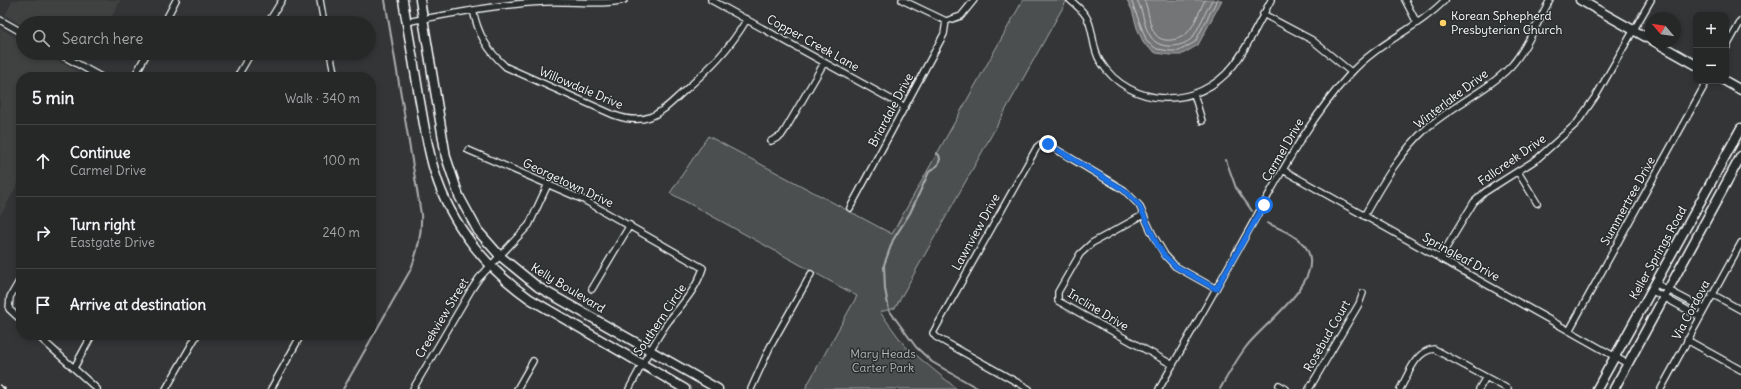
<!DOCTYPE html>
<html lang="en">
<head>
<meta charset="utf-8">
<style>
	body { margin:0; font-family:Delius,sans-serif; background:#323434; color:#f1f3f6 }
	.controls { position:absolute; right:12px; top:12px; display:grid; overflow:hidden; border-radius:8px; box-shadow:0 2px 6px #0003 }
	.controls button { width:36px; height:36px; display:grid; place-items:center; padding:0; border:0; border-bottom:1px solid #424445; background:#262828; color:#f1f3f6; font:20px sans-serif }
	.compass { position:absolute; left:1645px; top:12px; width:36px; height:36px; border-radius:50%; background:#262828; box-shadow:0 2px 6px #0003; rotate:299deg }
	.stop { position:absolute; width:12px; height:12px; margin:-9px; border:3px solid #1a73e8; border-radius:50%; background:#fff }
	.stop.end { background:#1a73e8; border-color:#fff; box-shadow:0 1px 4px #0008 }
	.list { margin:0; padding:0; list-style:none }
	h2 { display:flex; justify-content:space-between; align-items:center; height:52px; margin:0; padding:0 16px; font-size:17px }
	h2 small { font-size:13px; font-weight:400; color:#a4a6a8 }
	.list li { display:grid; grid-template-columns:26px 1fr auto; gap:12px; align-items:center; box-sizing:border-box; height:72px; padding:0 16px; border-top:1px solid #424445 }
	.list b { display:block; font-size:15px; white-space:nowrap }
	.list p { margin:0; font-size:13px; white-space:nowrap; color:#a4a6a8 }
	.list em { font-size:13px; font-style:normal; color:#a4a6a8 }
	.icon { flex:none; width:22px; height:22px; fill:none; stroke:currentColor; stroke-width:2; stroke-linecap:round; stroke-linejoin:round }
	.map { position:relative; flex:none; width:1741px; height:389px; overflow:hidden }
	.search { position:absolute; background:#262828; box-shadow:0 2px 6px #0003; left:16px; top:16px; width:360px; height:44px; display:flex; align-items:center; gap:10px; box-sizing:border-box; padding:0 14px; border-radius:22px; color:#a4a6a8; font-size:15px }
	.panel { position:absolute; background:#262828; box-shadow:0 2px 6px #0003; left:16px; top:72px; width:360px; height:268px; border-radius:16px }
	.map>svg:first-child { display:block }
	.built { fill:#404243 }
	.green { fill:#4c4f50; stroke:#a6a7a8 }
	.water { fill:#737576; stroke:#abacad }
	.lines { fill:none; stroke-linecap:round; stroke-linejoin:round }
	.shore { stroke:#c7c8c8; stroke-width:1 }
	.stream { stroke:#abacad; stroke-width:2 }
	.street-casing { stroke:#fff; stroke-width:8 }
	.secondary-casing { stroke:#fff; stroke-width:11 }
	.street { stroke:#2a2d2e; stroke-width:5.5 }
	.secondary { stroke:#2a2d2e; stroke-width:8 }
	.rail { stroke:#fff; stroke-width:2 }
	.route { stroke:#1a73e8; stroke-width:5 }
	.poi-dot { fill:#ffd166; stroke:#2a2d2e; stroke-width:1.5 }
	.labels { text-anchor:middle; stroke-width:3; stroke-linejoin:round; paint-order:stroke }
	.poi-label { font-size:12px; fill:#fff; stroke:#2a2d2e; text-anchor:start }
	.street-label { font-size:12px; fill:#fff; stroke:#2a2d2e }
	.park-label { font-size:12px; fill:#b7b9b9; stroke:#2a2d2e }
</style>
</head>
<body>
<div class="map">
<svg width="1741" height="389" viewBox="0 0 1741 389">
	<rect width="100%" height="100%" fill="#333536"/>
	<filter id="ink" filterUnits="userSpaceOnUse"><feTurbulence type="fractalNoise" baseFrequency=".025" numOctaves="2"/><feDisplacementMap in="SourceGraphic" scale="8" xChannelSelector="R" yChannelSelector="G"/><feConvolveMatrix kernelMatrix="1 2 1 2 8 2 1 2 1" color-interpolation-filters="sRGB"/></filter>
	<g filter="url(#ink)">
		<path class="built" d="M13,0H121L108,23H23V26L5,15Z
			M0,28L23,41V53H44L80,73L78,77H21V178L0,216Z
			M72,53H91L86,61Z"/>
		<path class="green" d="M1023,0H1067L895,308L880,312L905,346L957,389H805L857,296L670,193L708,136L892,234Z"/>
		<path class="water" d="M1127,0H1222L1198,45L1181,55H1170L1156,53L1144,44L1137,28L1132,10Z"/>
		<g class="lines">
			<path class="shore" d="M1131,0L1147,42L1157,49L1170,51H1179L1195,42L1217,0
				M1137,0C1144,12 1143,26 1151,37C1159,50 1182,48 1192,38C1197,33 1207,8 1212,0
				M1144,0C1150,11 1148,26 1156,35C1163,44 1180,40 1187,33C1194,27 1200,9 1205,0"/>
			<path class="stream" d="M936,153L939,155L940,159L938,165L929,172L910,213L893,240L884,265L885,289L889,310L916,347L932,362L979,389
				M1226,160L1236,188L1252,211
				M343,389L411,269C418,250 422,234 421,214L385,0
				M1220,389C1228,375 1236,360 1246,347C1263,324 1325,282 1307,249C1299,236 1280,229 1267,223"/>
			<defs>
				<path id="street" d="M320,0L324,23
					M711,0L905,107
					M902,0L946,21
					M1070,0C1076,5 1085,12 1088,20C1094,33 1092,48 1100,61C1130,109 1198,110 1233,66C1246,50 1261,19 1271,0
					M1405,0L1417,23
					M473,10C478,34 487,50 506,67L614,115C625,119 639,121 650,117C663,112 672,102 682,93C709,69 729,50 747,19
					M1263,14L1312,40L1351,72
					M0,20L23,33
					M946,21L961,16L974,0
					M406,22C452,14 498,4 545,2C566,0 606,6 624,0
					M164,23L176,0
					M268,23L282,0
					M1726,48L1741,21
					M58,53L101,77
					M330,53L335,77
					M134,77L147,53
					M237,77L251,53
					M1194,94L1202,121
					M771,141L781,136L785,130L824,63
					M468,150L584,200L703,268C696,290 682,304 668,322C653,343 641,367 629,389
					M1283,170L1628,364
					M1518,172L1537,203
					M850,208L944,34L946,21
					M1143,215L1092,243L1080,254L1058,292V301L1173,365
					M1364,216C1382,184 1400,152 1428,127C1455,104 1487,91 1511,66C1526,50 1539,19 1550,0
					M1440,258L1474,202L1485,192L1537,159L1577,123L1597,94L1651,0
					M21,278L10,297L9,309L21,320
					M1655,283L1704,309
					M592,289L630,225
					M1651,290L1700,317
					M1712,294L1741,310
					M1569,331L1707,81
					M37,335L97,389
					M1687,340L1741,370
					M74,368L92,335
					M1279,385L1286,389
					M166,389L197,335
					M271,389L301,335
					M413,389L471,290L479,278L529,225L548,184
					M517,389L533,361
					M751,389L770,347L811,274
					M1029,389L936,337L933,333L1037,147L1041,144H1047L1124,190L1139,205L1152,233L1165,255L1175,266L1216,289
					M1159,389C1190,335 1220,282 1250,228C1280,175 1308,120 1350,74C1377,43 1417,29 1445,0
					M1309,389L1359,304L1363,293
					M1400,389C1409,374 1415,351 1434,349L1508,389
					M1479,389L1486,377
					M1661,389L1741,243"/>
				<path id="secondary" d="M403,0C408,32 414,64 419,96C424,122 427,148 435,173C451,225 487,269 530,299L685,389
					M420,0L446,157L459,196L478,231L500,256L538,287L718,389
					M1580,0L1651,40
					M1655,42L1696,65
					M1725,81L1741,90
					M1597,389L1741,128
					M1614,389L1741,156"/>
			</defs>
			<use href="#street" class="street-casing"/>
			<use href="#secondary" class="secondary-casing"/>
			<use href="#street" class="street"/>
			<use href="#secondary" class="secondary"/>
			<path class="rail" d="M0,385L5,389"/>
		</g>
	</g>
	<g class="lines" filter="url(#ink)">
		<path class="route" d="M1048,144L1124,190L1139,205L1158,246L1165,256L1175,266L1216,289L1264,205"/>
	</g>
	<circle class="poi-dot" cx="1443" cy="23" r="4"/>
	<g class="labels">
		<g class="poi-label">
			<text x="1451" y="20">Korean Sphepherd<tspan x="1451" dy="14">Presbyterian Church</tspan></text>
		</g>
		<g class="street-label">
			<text transform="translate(813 43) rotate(29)" y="4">Copper Creek Lane</text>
			<text transform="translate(581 88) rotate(23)" y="4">Willowdale Drive</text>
			<text transform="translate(1451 99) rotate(-37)" y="4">Winterlake Drive</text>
			<text transform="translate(891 110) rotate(-62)" y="4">Briardale Drive</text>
			<text transform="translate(1283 150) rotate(-60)" y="4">Carmel Drive</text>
			<text transform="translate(1512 160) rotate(-35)" y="4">Fallcreek Drive</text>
			<text transform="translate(568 183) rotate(25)" y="4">Georgetown Drive</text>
			<text transform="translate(1628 201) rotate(-61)" y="4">Summertree Drive</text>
			<text transform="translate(976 232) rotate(-61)" y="4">Lawnview Drive</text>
			<text transform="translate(1658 253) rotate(-61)" y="4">Keller Springs Road</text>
			<text transform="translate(1461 257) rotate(29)" y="4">Springleaf Drive</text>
			<text transform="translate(568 288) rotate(31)" y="4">Kelly Boulevard</text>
			<text transform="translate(1098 310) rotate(31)" y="4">Incline Drive</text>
			<text transform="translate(1691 310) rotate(-62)" y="4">Via Cordova</text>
			<text transform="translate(442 318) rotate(-59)" y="4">Creekview Street</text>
			<text transform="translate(660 320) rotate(-56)" y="4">Southern Circle</text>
			<text transform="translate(1327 336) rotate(-60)" y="4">Rosebud Court</text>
		</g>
		<g class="park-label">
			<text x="883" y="358">Mary Heads<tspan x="883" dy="14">Carter Park</tspan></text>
		</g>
	</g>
</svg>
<div class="controls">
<button>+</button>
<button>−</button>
</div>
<svg class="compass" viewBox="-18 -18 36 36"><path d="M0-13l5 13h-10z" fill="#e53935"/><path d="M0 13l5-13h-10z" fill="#a4a6a8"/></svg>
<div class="stop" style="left:1264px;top:205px"></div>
<div class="stop end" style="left:1048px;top:144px"></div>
<div class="search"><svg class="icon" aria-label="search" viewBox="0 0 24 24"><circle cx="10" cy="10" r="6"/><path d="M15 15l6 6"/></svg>Search here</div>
<section class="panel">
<h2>5 min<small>Walk · 340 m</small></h2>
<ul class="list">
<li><svg class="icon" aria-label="ahead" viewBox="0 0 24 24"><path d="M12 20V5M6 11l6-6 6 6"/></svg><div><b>Continue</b><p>Carmel Drive</p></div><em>100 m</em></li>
<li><svg class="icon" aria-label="right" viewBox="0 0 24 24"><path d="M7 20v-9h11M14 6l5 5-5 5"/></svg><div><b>Turn right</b><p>Eastgate Drive</p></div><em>240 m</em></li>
<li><svg class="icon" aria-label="arrive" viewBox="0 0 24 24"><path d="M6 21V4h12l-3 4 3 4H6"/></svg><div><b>Arrive at destination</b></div></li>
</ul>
</section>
</div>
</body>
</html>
